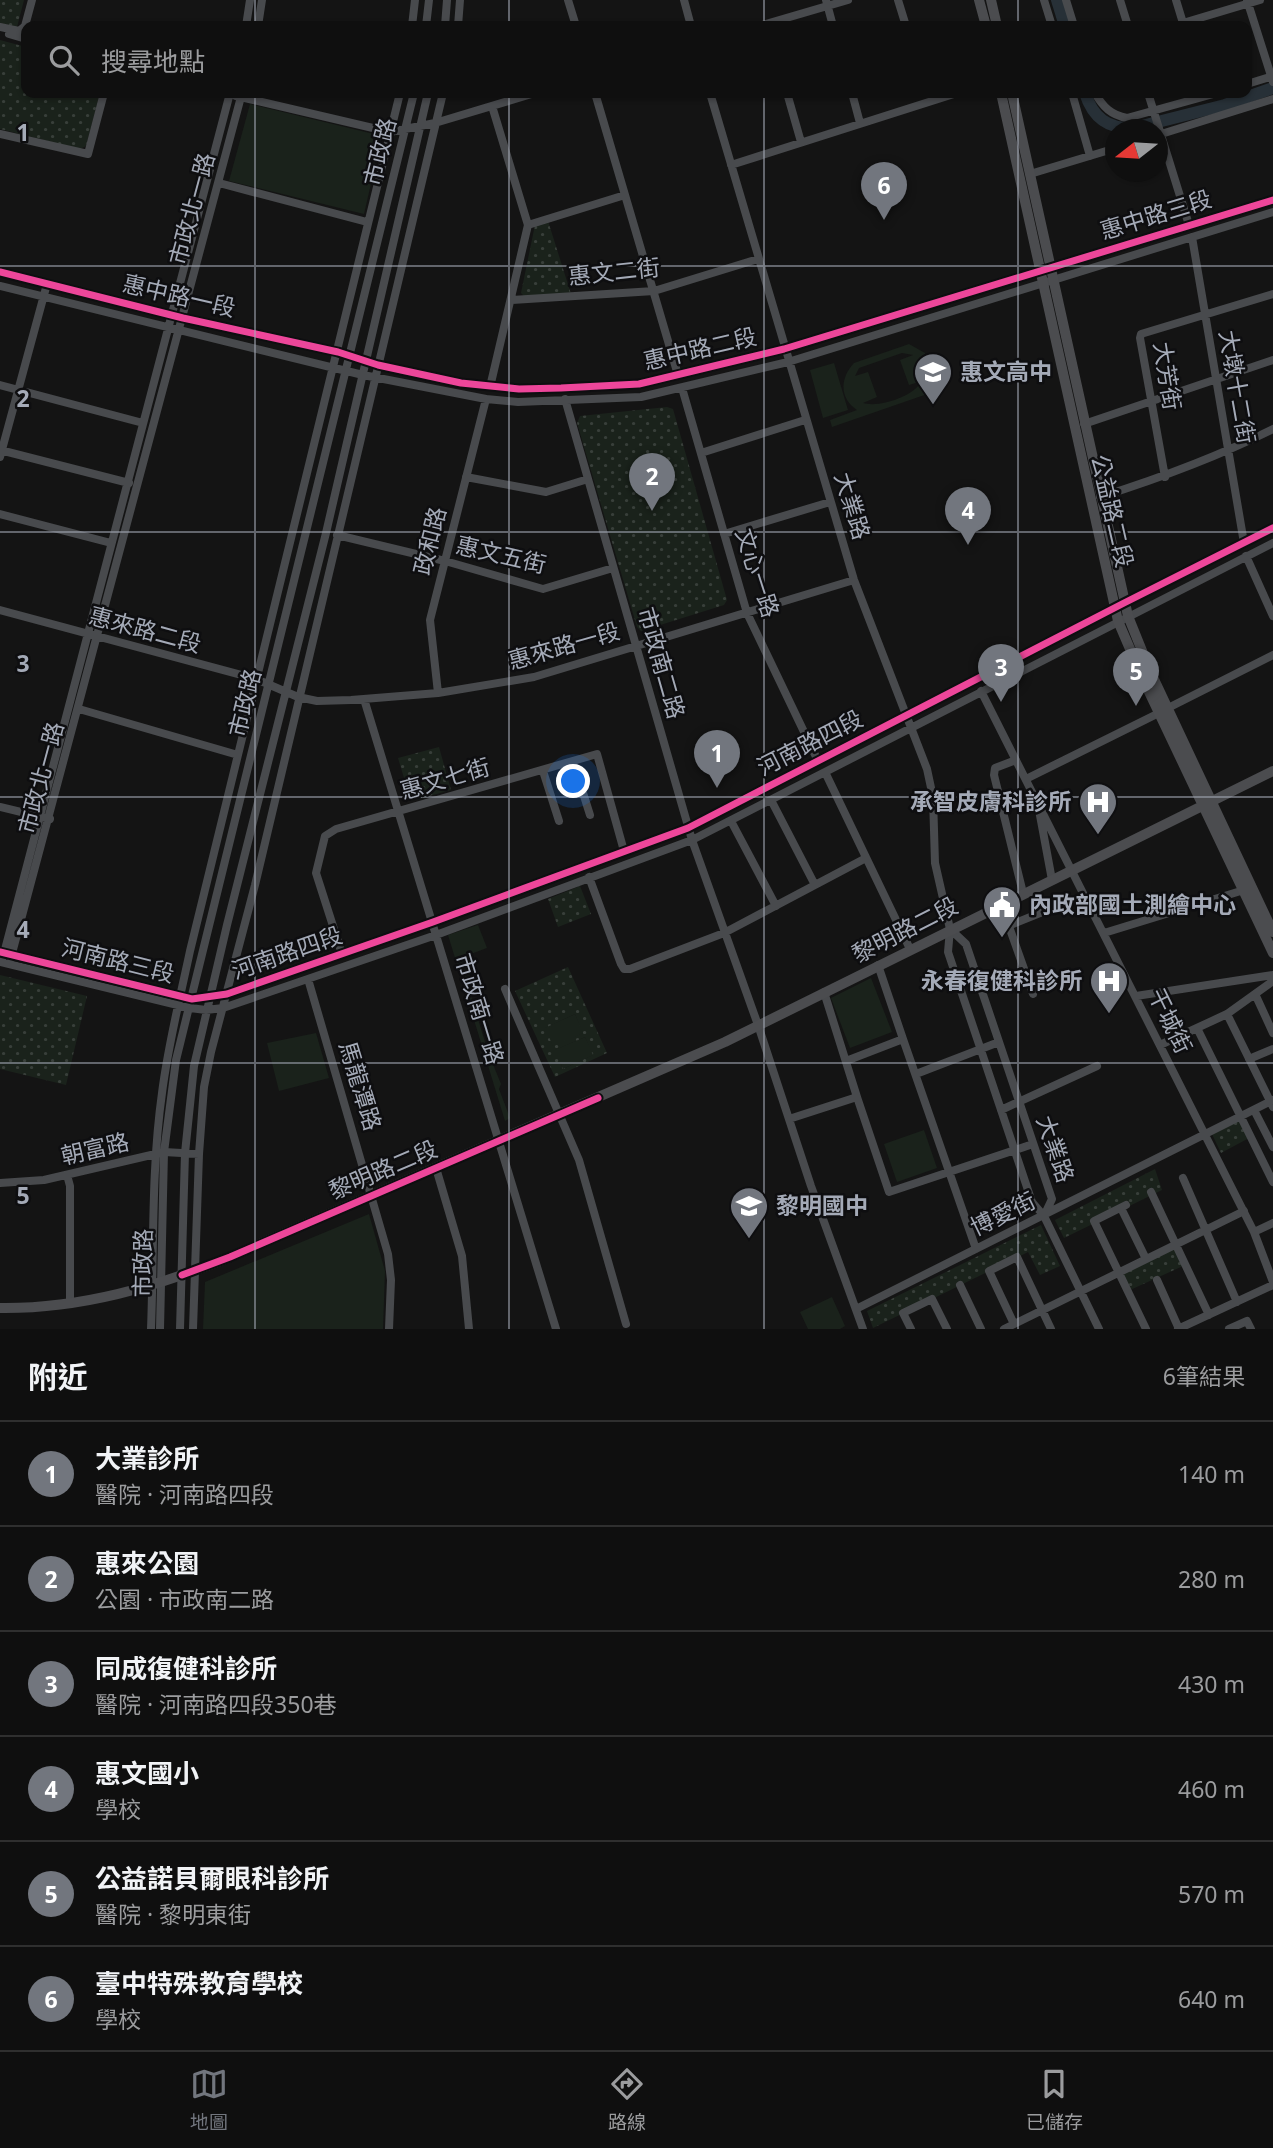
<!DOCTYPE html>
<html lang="zh-TW">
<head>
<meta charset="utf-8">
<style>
	body { margin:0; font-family:"Noto Sans","Noto Sans TC",sans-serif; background:#1d1d1d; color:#f1f3f6 }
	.compass { position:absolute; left:1105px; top:119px; width:63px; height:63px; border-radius:50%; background:#0f0f0f; box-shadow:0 2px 5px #0004; rotate:253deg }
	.you { position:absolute; left:574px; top:782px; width:24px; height:24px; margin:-18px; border:5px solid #fff; border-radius:50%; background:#1a73e8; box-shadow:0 0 0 10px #1a73e833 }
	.badge { display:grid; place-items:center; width:46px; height:46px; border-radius:50%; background:#72767e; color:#fff; font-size:23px; font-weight:700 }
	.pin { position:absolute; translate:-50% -58px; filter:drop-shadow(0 2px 4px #0008) }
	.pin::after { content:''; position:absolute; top:37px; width:24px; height:21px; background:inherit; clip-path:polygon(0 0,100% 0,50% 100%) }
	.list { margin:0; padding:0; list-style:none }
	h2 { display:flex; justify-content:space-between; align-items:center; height:91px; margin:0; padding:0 28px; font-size:30px }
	h2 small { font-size:23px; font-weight:400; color:#9b9c9e }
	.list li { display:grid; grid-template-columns:46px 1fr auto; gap:21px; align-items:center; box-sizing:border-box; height:105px; padding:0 28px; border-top:2px solid #2f2f2f }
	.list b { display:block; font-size:26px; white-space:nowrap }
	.list p { margin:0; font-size:23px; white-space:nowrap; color:#9b9c9e }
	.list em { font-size:23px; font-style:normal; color:#9b9c9e }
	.icon { flex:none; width:38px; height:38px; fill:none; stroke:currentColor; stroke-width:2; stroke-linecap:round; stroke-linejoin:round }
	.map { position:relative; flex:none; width:1273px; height:1329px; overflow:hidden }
	.search { position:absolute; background:#0f0f0f; box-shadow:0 2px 5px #0004; left:21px; right:21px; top:21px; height:77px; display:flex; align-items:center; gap:18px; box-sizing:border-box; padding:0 24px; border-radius:14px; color:#9b9c9e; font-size:26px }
	.sheet { height:721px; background:#0f0f0f }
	nav { display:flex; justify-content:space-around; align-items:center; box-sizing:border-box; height:98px; border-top:2px solid #2f2f2f; background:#0f0f0f; font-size:19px; color:#9b9c9e }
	nav a { display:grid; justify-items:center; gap:4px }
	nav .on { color:#72767e }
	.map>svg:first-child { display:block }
	.grass { fill:#1a221b; fill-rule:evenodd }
	.park { fill:url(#park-dots); fill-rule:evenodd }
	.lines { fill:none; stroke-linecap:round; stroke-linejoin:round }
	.river { stroke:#273037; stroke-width:12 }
	.minor { stroke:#484a4d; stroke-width:8 }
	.major { stroke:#4b4c4f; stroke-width:10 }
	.cycleway-casing { stroke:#0e0e10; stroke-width:11 }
	.cycleway { stroke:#ed469a; stroke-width:7 }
	.grid { fill:none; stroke:#a4aab7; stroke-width:2; stroke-opacity:0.55 }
	.labels { text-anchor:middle; stroke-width:5; stroke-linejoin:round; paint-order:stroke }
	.street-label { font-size:23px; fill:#a4aab7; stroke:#0e0e10 }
	.poi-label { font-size:23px; font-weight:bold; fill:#a4aab7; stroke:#0e0e10; text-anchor:start }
	.grid-label { font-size:23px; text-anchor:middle; font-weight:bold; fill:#a4aab7; stroke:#0e0e10; stroke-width:5; stroke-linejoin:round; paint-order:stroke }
</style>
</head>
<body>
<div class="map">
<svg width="1273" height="1329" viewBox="0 0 1273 1329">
	<defs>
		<pattern id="park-dots" width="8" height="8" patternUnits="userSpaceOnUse" patternTransform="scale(1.75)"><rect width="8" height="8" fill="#1a221b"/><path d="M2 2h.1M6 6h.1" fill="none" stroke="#383f3a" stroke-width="1.8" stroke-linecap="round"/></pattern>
	</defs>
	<rect width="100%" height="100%" fill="#141414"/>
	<path class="grass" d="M250,104L382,136L364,214L229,181Z
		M909,344L925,353L932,375L926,387L933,385L936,391L832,427L830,420L857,410C839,398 840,378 854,363ZM902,353L913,355L900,360L909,385L922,381C914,396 880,408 863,403L877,397L868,372L855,376L859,368Z
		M834,363L848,410L823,418L810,370Z
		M478,925L487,948L468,955L471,996L488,1052L501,1084L499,1089L510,1118L505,1121L448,935Z
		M871,978L892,1032L850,1048L831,998Z
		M575,1014L584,1033L553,1047L544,1028Z
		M316,1033L329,1078L279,1091L267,1043Z
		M585,1037L594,1055L563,1069L554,1050Z
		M924,1130L937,1168L897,1182L884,1144Z
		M369,1214L385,1271L383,1329H203L205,1282Z
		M832,1297L845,1326L840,1329H808L800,1312Z"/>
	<path class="park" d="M0,0H24L17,27L0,23Z
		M0,40L26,47V93H100L86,146L80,149L0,129Z
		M548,221L571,294L524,296L521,293L535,225Z
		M667,407L673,409L727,600L724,605L641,631L637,627L577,423L580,416Z
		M439,747L451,790L411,801L398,758Z
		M580,886L591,914L558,927L548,899Z
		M568,967L607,1053L555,1077L515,991ZM575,1014L583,1033L553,1046L545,1028ZM585,1037L593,1055L563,1069L555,1050Z
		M0,975L87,996L66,1085L0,1069Z
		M1238,1119L1249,1138L1221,1153L1212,1134Z
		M1155,1169L1162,1190L1064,1238L1055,1220Z
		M1041,1225L1060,1266L1040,1275L1028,1252L873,1328L867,1311Z
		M1174,1248L1183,1266L1130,1290L1123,1274Z"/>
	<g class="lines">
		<path class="river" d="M1057,0L1065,26
			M1085,93C1093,118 1108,129 1134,128L1225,105L1273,88"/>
		<path class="minor" d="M568,0L576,26
			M684,0L691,26
			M826,0L833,26
			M898,0L906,26
			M1044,0L1052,26
			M1066,0L1074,26
			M1120,0L1128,26
			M1176,0L1183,23
			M1247,0L1273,82
			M246,26L250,0
			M258,26L262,0
			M412,26L415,0
			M426,26L429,0
			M445,26L447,0
			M458,26L460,0
			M759,26L848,0
			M1173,26L1260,0
			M0,27L19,31L25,26
			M26,32L25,26L32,0
			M9,34L26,39
			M1247,84L1273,76
			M595,93L678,375
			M710,93L854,580L927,769L933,797L935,863L950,929L948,952L1032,1202L1044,1216L1099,1329
			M787,93L801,142
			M852,93L860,123
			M1072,93L1090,156
			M1095,93C1103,107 1111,115 1127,118L1217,93
			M1148,93L1189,225
			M236,96L390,132L435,123L535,93
			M0,134L88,154L104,93
			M1158,135L1273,99
			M731,165L957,93
			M1030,174L1116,148
			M219,183L367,222
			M528,225L625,195
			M1192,237L1244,543
			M0,272L183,318L338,352L378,365L461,383L519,389L561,388L639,384L784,349L1273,200
			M0,286L363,375L486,399L518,402L641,397L788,362L1273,212
			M512,300L654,291L758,259
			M0,385L143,423
			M490,387L528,225L492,106
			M682,388L747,613L818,761
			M565,399L692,840L758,1025L811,1186L863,1329
			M1084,424L1273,360
			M0,450L129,483
			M701,453L805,420
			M0,457L47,284
			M466,477L546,492L588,479
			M1165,477L1140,338L1141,334L1273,294
			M1100,497C1160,478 1217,457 1273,429
			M0,514L111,543
			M724,534L830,502
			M337,535L445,561L543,589L613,568
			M1246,556L1273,616
			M0,610L256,679L298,697L317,701L351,700L438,693L534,677L854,580
			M981,691L1254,1232L1273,1282
			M438,693L430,620L486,399
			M364,699L556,1329
			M1168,708L1273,655
			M79,709L238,755
			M1016,760L995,768L994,775L1023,893
			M573,761L590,815
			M543,771L559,821
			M825,772L910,949
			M1026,779L1159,713
			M771,800L815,885
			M0,807L50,819
			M1039,810L1052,880
			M731,821L776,906
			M589,877L621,964L624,969H630L724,933L866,858
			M1001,904L1033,994
			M1008,926L1045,911
			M950,929L966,944L1052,1199L1044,1216
			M1104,933L1244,890
			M0,952L192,999L227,994L433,922L688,828L1124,603L1273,528
			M342,954L316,873L325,836L336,829L597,754L624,851
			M3,957L230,93
			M11,957L242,93
			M0,962L190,1008L206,1010L223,1008L436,935L692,840L1273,543
			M308,979L388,1254L391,1280L389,1329
			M505,989L579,1160L626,1324
			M1136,996L1273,975
			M1256,996L1273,1033
			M1227,1014L1273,1107
			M1197,1028L1273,1182
			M903,1039L976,1249
			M1160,1045L1227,1014L1273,981
			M1249,1059L1273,1049
			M846,1061L903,1039L878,965
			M916,1074L999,1042
			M857,1097L889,1192L1033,1144
			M1001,1110L1097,1066
			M1254,1110L1273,1147
			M789,1119L857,1097L824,992
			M436,1168L462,1256L469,1329
			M67,1175L70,1186V1303
			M1183,1178L1237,1302
			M0,1183L44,1180L164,1152L199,1154
			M1151,1192L1209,1315
			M1126,1205L1094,1221L1146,1329
			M1121,1208L1146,1259
			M1254,1232L1273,1223
			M1157,1280L1179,1329
			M960,1285L981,1329
			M856,1309L1273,1100
			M1014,1324L989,1271L1017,1257L1051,1329
			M151,1329C154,1251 151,1171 162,1093C168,1045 180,998 190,951L400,93
			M160,1329L164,1152L176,1060L414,93
			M180,1329L185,1153L194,1066L227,925L326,533L428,93
			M193,1329L199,1154L204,1087L211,1052L255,885L443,93
			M911,1329L903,1313L932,1299L947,1329
			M1004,1329L1244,1211
			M1178,1329L1273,1285
			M1229,1329L1247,1321L1251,1329"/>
		<path class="major" d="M979,0L986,26
			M991,0L997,26
			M1001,93L1118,621L1142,677L1273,953
			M1012,93L1128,616L1151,673L1273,932
			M0,1308C80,1309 156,1287 230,1257L725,1042L1273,771"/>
		<defs>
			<path id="cycleway" d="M0,272L183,318L338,352L378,365L461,383L519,389L561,388L639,384L784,349L1273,200
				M0,952L192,999L227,994L433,922L688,828L1124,603L1273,528
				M182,1275L230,1257L598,1098"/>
		</defs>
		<use href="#cycleway" class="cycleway-casing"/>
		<use href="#cycleway" class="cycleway"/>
	</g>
	<path class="grid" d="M255,0V26M509,0V26M764,0V26M1018,0V26M255,93V1329M509,93V1329M764,93V1329M1018,93V1329M0,266H1273M0,532H1273M0,797H1273M0,1063H1273"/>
	<defs>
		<symbol id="school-pin" viewBox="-11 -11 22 30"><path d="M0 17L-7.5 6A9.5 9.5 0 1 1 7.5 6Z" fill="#72767e" stroke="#0e0e10"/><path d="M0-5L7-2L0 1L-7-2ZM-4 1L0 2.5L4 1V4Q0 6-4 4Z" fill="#fff"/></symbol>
		<symbol id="hospital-pin" viewBox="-11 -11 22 30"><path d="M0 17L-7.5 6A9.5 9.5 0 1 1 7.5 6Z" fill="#72767e" stroke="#0e0e10"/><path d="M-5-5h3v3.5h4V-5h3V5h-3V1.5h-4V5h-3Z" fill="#fff"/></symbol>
		<symbol id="civic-pin" viewBox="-11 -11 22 30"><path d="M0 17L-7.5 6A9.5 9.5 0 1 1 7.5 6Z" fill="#72767e" stroke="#0e0e10"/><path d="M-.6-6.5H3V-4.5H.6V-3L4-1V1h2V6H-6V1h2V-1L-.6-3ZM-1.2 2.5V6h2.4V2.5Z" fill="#fff"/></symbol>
	</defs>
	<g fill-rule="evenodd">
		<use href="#school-pin" x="911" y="350" width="44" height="60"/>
		<use href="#hospital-pin" x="1076" y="780" width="44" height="60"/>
		<use href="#civic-pin" x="980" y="883" width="44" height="60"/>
		<use href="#hospital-pin" x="1087" y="959" width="44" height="60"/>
		<use href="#school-pin" x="727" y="1184" width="44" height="60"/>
	</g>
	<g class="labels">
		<g class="street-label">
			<text transform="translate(380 152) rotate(-76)" y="8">市政路</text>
			<text transform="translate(192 209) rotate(-75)" y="8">市政北一路</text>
			<text transform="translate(1156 215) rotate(-17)" y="8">惠中路三段</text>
			<text transform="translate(614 272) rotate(-6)" y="8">惠文二街</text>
			<text transform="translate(179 296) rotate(13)" y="8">惠中路一段</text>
			<text transform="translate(700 349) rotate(-13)" y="8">惠中路二段</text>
			<text transform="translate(1167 376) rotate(81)" y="8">大芳街</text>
			<text transform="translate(1237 387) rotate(80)" y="8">大墩十二街</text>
			<text transform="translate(852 506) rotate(73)" y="8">大業路</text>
			<text transform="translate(1112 511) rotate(77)" y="8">公益路二段</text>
			<text transform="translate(430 541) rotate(-76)" y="8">政和路</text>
			<text transform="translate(501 555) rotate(13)" y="8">惠文五街</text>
			<text transform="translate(757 573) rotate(72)" y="8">文心一路</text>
			<text transform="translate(145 630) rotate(15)" y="8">惠來路二段</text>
			<text transform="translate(564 646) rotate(-16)" y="8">惠來路一段</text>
			<text transform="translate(661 663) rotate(74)" y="8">市政南二路</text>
			<text transform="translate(245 703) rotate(-76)" y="8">市政路</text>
			<text transform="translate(810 743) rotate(-27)" y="8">河南路四段</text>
			<text transform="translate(41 778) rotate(-75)" y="8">市政北一路</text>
			<text transform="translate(445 779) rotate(-16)" y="8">惠文七街</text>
			<text transform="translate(905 930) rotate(-27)" y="8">黎明路二段</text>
			<text transform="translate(287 953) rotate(-19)" y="8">河南路四段</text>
			<text transform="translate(118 961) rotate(14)" y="8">河南路三段</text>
			<text transform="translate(479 1009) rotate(73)" y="8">市政南一路</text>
			<text transform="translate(1170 1021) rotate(64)" y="8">干城街</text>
			<text transform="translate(360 1086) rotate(73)" y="8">馬龍潭路</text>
			<text transform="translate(95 1149) rotate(-13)" y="8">朝富路</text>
			<text transform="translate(1055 1149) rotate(71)" y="8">大業路</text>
			<text transform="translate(383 1170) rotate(-23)" y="8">黎明路二段</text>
			<text transform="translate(1003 1214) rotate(-26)" y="8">博愛街</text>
			<text transform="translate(143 1263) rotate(-89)" y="8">市政路</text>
		</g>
		<g class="poi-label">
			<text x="960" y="380">惠文高中</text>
			<text x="1071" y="810" text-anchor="end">承智皮膚科診所</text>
			<text x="1029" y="913">內政部國土測繪中心</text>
			<text x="1082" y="989" text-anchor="end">永春復健科診所</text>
			<text x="776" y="1214">黎明國中</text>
		</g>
	</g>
	<g class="grid-label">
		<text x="23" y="141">1</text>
		<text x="23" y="407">2</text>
		<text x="23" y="672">3</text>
		<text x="23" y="938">4</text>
		<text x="23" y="1204">5</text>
	</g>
</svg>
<svg class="compass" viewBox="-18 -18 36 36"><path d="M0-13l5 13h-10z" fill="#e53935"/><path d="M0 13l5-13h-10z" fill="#9b9c9e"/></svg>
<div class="you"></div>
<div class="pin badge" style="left:717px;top:788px">1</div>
<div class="pin badge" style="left:652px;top:511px">2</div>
<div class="pin badge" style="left:1001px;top:702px">3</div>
<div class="pin badge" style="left:968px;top:545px">4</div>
<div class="pin badge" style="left:1136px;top:706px">5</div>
<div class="pin badge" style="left:884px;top:220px">6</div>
<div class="search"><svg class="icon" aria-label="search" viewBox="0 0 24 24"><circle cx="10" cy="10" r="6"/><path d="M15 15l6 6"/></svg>搜尋地點</div>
</div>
<section class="sheet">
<h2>附近<small>6筆結果</small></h2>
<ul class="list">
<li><span class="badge">1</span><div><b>大業診所</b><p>醫院 · 河南路四段</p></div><em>140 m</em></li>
<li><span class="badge">2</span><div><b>惠來公園</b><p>公園 · 市政南二路</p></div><em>280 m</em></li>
<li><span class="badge">3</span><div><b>同成復健科診所</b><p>醫院 · 河南路四段350巷</p></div><em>430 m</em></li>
<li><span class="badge">4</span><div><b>惠文國小</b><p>學校</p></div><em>460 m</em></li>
<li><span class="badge">5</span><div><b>公益諾貝爾眼科診所</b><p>醫院 · 黎明東街</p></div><em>570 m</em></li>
<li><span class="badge">6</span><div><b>臺中特殊教育學校</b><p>學校</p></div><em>640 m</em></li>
</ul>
</section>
<nav>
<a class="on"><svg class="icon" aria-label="map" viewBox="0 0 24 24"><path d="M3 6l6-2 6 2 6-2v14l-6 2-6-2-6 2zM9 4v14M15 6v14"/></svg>地圖</a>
<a><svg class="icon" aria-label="directions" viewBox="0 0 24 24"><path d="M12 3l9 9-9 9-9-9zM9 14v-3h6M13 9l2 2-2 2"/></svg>路線</a>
<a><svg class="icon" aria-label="saved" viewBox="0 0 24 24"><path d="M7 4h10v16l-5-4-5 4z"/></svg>已儲存</a>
</nav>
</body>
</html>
